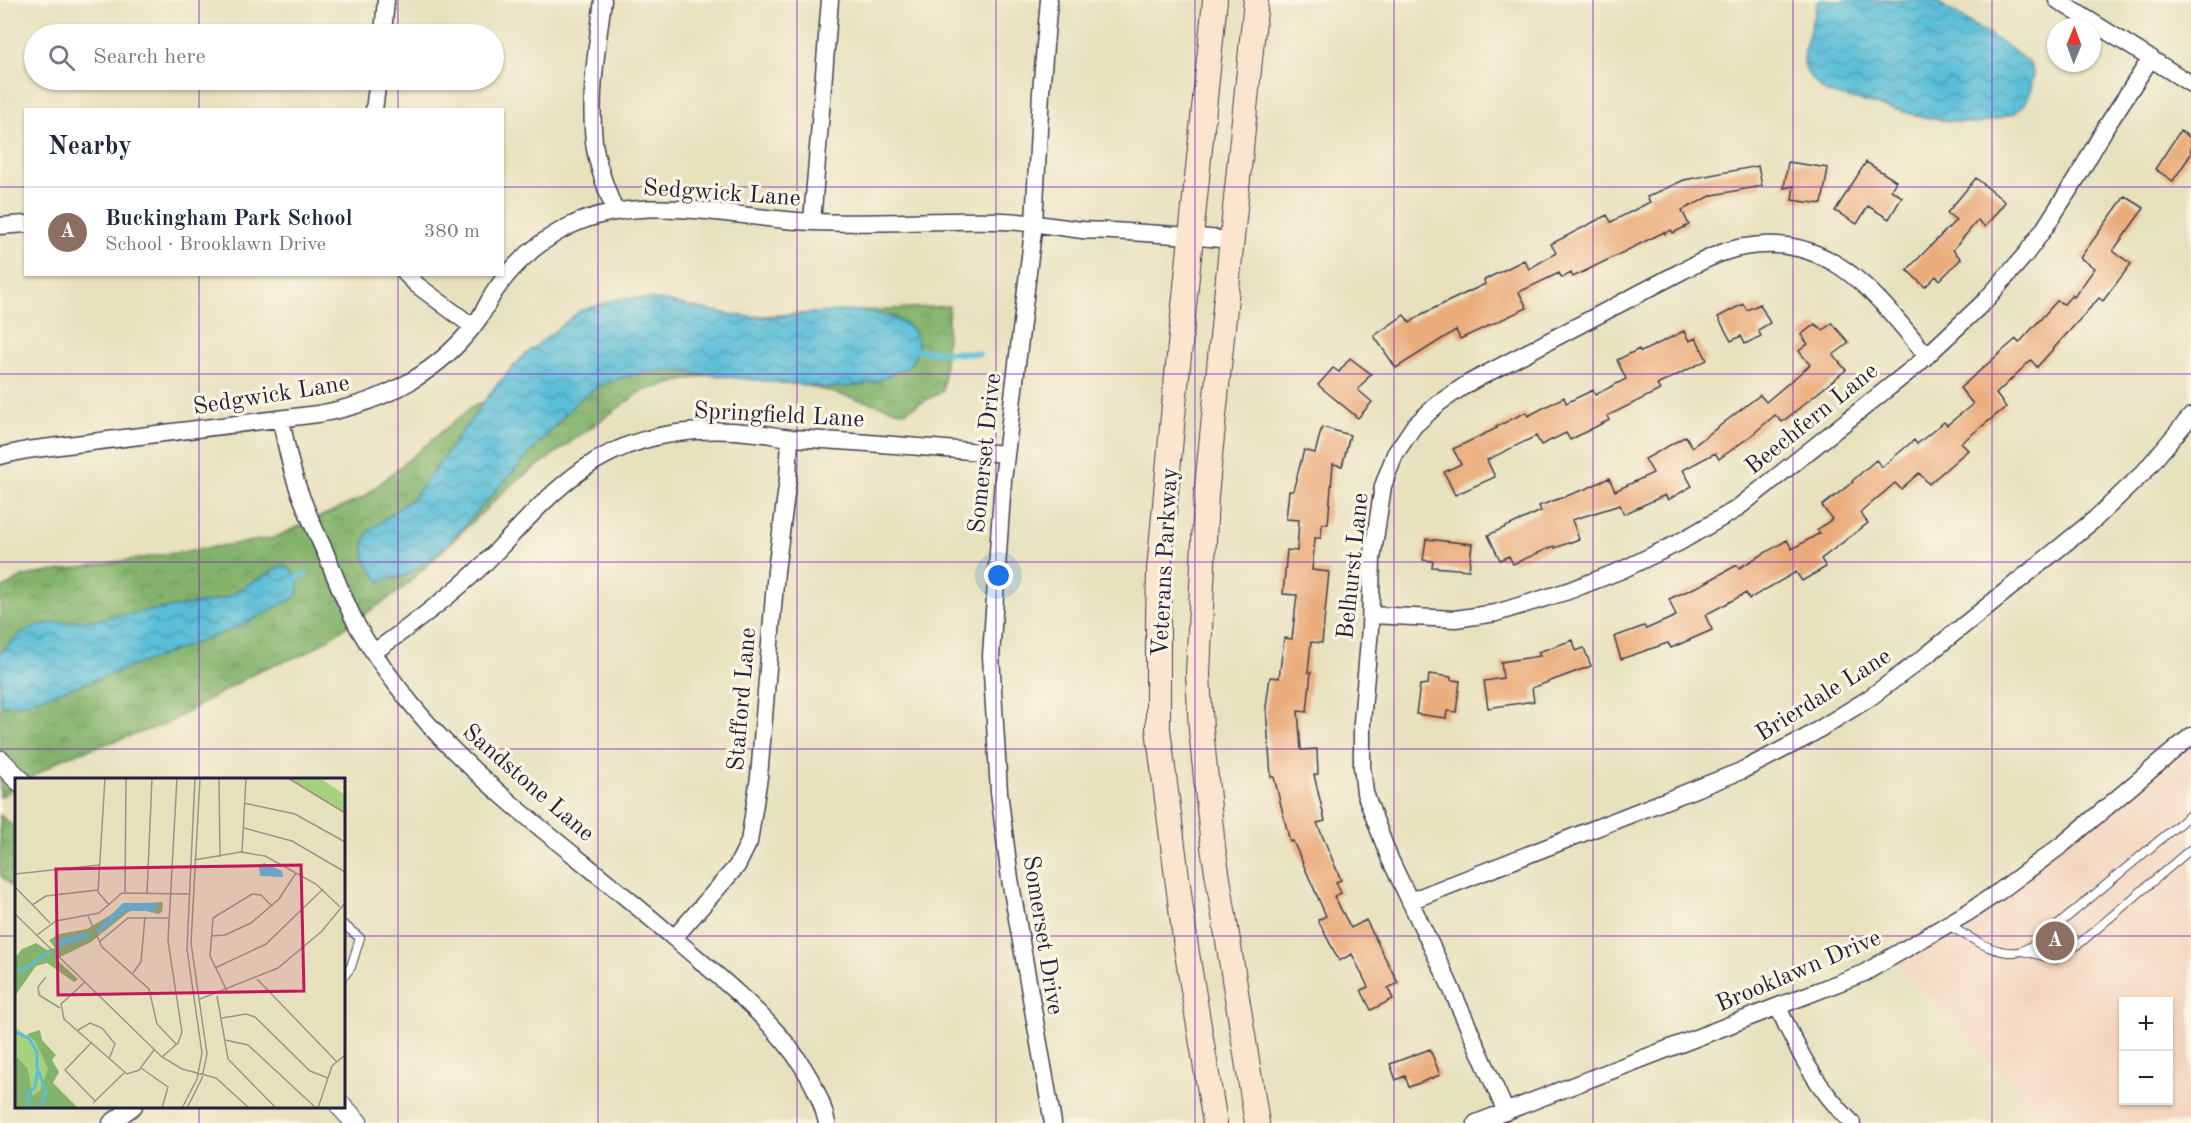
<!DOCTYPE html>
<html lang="en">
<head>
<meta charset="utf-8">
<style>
	body { margin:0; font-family:"Old Standard TT",serif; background:#f2f2f3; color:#1f2937 }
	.controls { position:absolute; right:18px; bottom:18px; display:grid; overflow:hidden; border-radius:0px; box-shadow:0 2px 4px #0004 }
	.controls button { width:54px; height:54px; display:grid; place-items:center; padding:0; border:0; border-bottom:2px solid #e0e1e3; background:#fff; color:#1f2937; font:30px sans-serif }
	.compass { position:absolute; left:2047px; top:18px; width:54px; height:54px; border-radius:50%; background:#fff; box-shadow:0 2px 4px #0004; rotate:1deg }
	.you { position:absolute; left:999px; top:576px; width:21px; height:21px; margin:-15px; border:4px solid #fff; border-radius:50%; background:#1a73e8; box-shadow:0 0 0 9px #1a73e833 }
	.badge { display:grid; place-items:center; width:39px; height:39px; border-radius:50%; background:#2563eb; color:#fff; font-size:20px; font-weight:700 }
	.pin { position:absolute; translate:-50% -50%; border:3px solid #fff; box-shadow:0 2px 6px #0006 }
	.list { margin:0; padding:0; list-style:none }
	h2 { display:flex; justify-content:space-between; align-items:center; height:78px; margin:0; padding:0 24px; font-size:26px }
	h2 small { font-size:20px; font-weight:400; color:#747a83 }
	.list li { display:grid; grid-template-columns:39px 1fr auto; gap:18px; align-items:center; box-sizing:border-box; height:90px; padding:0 24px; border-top:2px solid #e0e1e3 }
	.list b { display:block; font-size:22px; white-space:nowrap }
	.list p { margin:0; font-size:20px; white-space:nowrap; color:#747a83 }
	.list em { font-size:20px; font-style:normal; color:#747a83 }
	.icon { flex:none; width:33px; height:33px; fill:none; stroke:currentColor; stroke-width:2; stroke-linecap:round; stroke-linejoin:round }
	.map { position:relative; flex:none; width:2191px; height:1123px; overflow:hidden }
	.search { position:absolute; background:#fff; box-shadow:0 2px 4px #0004; left:24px; top:24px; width:480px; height:66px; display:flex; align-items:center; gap:15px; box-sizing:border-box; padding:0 21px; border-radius:33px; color:#747a83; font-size:22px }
	.panel { position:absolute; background:#fff; box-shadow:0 2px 4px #0004; left:24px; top:108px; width:480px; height:168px; border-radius:0px }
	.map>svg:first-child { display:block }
	.built { fill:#f3d4be; fill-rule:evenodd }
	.forest { fill:url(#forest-crowns); stroke:#536a54; stroke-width:1.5 }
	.water { fill:url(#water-waves); stroke:#3e708a; stroke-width:1.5 }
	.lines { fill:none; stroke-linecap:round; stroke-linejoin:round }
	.stream { stroke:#5abed8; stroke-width:6 }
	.building { fill:#ebac7c }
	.service-casing { stroke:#403f4f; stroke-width:10 }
	.minor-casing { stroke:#403f4f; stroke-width:19 }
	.tertiary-casing { stroke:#403f4f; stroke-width:23 }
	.secondary-casing { stroke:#403f4f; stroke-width:26 }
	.service { stroke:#fff; stroke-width:8 }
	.minor { stroke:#fff; stroke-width:16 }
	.tertiary { stroke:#fff; stroke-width:21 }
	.secondary { stroke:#fbe5cf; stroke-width:24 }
	.grid { fill:none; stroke:#7b2cbf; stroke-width:1.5; stroke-opacity:0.55 }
	.labels { text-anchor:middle; stroke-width:6; stroke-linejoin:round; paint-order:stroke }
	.street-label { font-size:24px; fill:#22223b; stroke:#fcf5e5 }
	.inset-river { fill:none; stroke:#5abed8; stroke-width:3 }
	.inset-road { fill:none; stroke:#99958a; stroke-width:1.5 }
	.view { fill:#c2185b; fill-opacity:0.15; stroke:#c2185b; stroke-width:3 }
	.inset-edge { fill:none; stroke:#22223b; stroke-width:3 }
</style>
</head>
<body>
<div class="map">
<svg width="2191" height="1123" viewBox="0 0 2191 1123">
	<defs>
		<pattern id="forest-crowns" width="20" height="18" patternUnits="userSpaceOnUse" patternTransform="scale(1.5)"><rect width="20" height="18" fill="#84b36c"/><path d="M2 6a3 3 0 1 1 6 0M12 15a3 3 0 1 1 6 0" fill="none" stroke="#6c915a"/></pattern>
		<pattern id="water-waves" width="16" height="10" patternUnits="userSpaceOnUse" patternTransform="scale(1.5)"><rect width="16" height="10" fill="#5abed8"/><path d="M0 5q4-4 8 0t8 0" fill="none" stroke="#4a9ab0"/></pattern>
	</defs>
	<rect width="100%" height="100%" fill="#fcf5e5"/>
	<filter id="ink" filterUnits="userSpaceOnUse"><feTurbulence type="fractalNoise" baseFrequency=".0167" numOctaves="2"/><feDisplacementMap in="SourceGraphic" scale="12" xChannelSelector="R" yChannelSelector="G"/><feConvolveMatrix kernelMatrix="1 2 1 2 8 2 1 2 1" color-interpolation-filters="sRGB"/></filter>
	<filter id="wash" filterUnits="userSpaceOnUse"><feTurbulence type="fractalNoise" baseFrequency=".008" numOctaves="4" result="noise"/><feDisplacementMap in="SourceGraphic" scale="24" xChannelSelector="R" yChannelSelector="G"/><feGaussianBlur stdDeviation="1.35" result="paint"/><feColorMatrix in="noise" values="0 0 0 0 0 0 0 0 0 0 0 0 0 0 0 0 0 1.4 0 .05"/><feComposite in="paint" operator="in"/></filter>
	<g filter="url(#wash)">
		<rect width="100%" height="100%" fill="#e8e1be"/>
		<path class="built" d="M2191,736V1123H2050L1892,957L1967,913ZM2124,1002H2168V1100H2124Z"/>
		<path class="forest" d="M949,306L943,391L904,412L739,367L642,391L511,485L401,590L307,653L260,670L166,724L63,758L0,797V590L24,576L273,538L364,497L469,409L647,322Z
			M0,815L16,829V890L0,875Z"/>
		<path class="water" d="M1818,0H1934L2014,51L2030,64L2034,75L2029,96L2024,105L2015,113L2001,118L1976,124L1928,118L1825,92L1807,73L1804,63L1805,48Z
			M632,298C674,298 715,316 758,317C807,319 843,301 894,318C906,322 916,330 918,343C919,350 913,363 907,367C904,370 899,371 895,372C888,376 881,380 874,382C860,387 844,387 829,388L675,371C648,370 617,376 593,390C585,395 578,402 571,408L447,545L429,560L405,576L380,582L365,560L364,544L368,532L415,496L494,388L521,358L580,311L613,300Z
			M281,566C295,566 303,586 296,597L238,627L101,678L19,705L0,704V653L23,632L47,623L90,620L214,601L225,598Z"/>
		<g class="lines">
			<path class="stream" d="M911,350L979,354
				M289,581L306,574"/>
		</g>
		<g id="blocks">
			<path class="building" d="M2180,131L2191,138V154L2173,181L2155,169Z
				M1788,162L1828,168L1822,204L1792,200L1794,186L1784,188Z
				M1866,162L1896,181L1891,190L1902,197L1889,219L1868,206L1857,224L1835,211Z
				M1758,166L1762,186L1713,195L1682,210L1689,225L1673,233L1671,230L1665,234L1664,232L1573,277L1571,273L1562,278L1559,273L1519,292L1527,308L1460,339L1456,330L1396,368L1374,336L1404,315L1410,323L1422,314L1485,284L1484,280L1524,260L1529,269L1556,253L1551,244L1607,215L1611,222L1650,202L1647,197L1684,180Z
				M1976,178L2005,202L1985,227L1978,220L1953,250L1961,259L1940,280L1936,276L1925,287L1907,270L1956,220L1947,213Z
				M2125,196L2144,208L2113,251L2131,264L2103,301L2099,298L2037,367L2031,360L1996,394L2006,407L1961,443L1968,450L1929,484L1919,473L1901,489L1895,483L1860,513L1868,523L1821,559L1826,567L1802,581L1796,572L1749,599L1746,593L1705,615L1712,630L1671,648L1668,643L1621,659L1614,637L1644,626L1646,629L1676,616L1669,599L1703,584L1737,565L1739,568L1787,540L1792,549L1820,533L1817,530L1832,519L1822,506L1853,482L1852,481L1876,460L1882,467L1914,440L1917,444L1944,422L1947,425L1973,404L1960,388L2016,339L2019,343L2057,301L2064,304L2072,295L2074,297L2095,268L2080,258Z
				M1743,304L1747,310L1760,304L1770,323L1758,330L1761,336L1745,344L1741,336L1731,341L1718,317Z
				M1832,323L1849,343L1833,355L1846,370L1782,422L1775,415L1752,435L1719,459L1715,453L1683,470L1692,486L1668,500L1665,495L1624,514L1620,505L1572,520L1579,539L1555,548L1554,546L1513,564L1509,556L1500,560L1488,535L1541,511L1539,506L1588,488L1609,478L1615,491L1653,473L1645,459L1686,436L1692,447L1760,395L1766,402L1810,365L1799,351L1808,344L1801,335L1815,324L1823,330Z
				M1684,331L1689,341L1696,338L1707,360L1657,385L1660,390L1607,416L1609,420L1570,440L1566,433L1541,445L1536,436L1487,460L1495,477L1455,495L1444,472L1461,464L1453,449L1497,428L1496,427L1526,412L1528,416L1564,397L1566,403L1593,390L1595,395L1626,379L1617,360L1639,349L1641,352Z
				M1350,358L1371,374L1358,390L1372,402L1358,418L1318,385L1333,368L1339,372Z
				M1322,427L1350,435L1342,466L1333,464L1328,524H1322L1321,538H1315L1312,570L1329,572L1322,643L1311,642L1308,672H1311L1307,712L1298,711L1301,750L1317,749L1318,774L1314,775L1325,821L1317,823L1341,880L1336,882L1341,893L1334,896L1351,928L1366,920L1398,983L1388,988L1393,999L1371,1010L1361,990L1368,987L1352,954L1339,961L1318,920L1326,916L1293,841L1290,842L1274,777H1271L1266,707L1270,677L1279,678L1284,638L1292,639L1297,595L1283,594L1287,550L1297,551L1299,520L1286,519L1289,491H1293L1304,450L1315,453Z
				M1426,539L1472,544L1469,570L1432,567L1433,561L1423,560Z
				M1573,640L1576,651L1584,648L1591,666L1532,688L1534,701L1488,708L1484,681L1503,678L1501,662L1540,656L1538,652Z
				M1429,674L1451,677V680L1460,681L1456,712L1447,711L1446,718L1416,714L1420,685L1428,684Z
				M1430,1049L1440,1075L1409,1087L1405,1076L1396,1080L1390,1064Z"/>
		</g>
	</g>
	<g filter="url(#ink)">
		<use href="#blocks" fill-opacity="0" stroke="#403f4f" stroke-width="1.5"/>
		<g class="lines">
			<defs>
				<path id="service" d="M344,925L360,938L351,967L344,976
					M1948,925C1968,936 1998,958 2022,951C2026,949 2031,946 2035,944L2191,814
					M2022,951L2056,959L2080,943L2191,849"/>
				<path id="minor" d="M603,0C597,47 589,95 594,142C597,166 607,190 615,212
					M1049,0L1041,92L1034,223L1003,480L991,656L999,792L1010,879L1053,1123
					M2057,0L2191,84
					M383,34L386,0
					M374,110L378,80
					M812,222L830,0
					M0,226L26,224
					M406,274L417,285L472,326
					M281,419C285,440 289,462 296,482C304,507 315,530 326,554C336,579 346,605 359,629C382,668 411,706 442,739C513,812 598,871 675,939C731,988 811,1047 827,1123
					M0,456L27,450L318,414C383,403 442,372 480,317C485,309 489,300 495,291C511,267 535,245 560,231C634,188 734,219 814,222C877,225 940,219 1003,221C1030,222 1056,227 1082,230C1092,231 1102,230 1112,231C1152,233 1191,236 1231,240
					M1371,615L1455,619L1496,613L1568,591L1622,570L1678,543L1735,510L1917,365L1985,301L2025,255L2044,229L2078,176L2106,127L2151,58
					M374,652C412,625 450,597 484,564C516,532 545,496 582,470C633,433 696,426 756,433C768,434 780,437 792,438C863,442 934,448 1006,454
					M1410,901L1741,771L1805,738L1868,699L1927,655L2095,519L2144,472L2191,416
					M674,938L737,866L749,842L759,777L776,571L788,479L790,438
					M1778,1007C1799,1053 1816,1087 1852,1123
					M1506,1112L1447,979L1389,857L1365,793L1362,766V722L1370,628L1372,559L1383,486L1395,454L1414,426L1439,403L1467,384L1684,270C1703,261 1723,250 1744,247C1831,231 1878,297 1927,356
					M111,1123L134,1106
					M1476,1123L1864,973L1967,913L2000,891L2063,844L2191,736"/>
				<path id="tertiary" d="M0,761L19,780
					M341,1106L357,1123"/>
				<path id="secondary" d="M1215,0L1174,405L1159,570L1158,623V729L1186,947L1215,1123
					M1256,0L1206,496L1198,674L1201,730L1213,847L1257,1123"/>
			</defs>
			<use href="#service" class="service-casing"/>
			<use href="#minor" class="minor-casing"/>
			<use href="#tertiary" class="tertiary-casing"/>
			<use href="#secondary" class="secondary-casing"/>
			<use href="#service" class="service"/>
			<use href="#minor" class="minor"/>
			<use href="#tertiary" class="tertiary"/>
			<use href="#secondary" class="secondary"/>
		</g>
	</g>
	<path class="grid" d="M199,0V34M398,0V34M598,0V1123M797,0V1123M996,0V1123M1195,0V1123M1394,0V1123M1593,0V1123M1793,0V1123M1992,0V1123M199,80V110M398,80V110M0,187H26M502,187H2191M199,274V780M398,274V1123M0,374H2191M0,562H2191M0,749H2191M0,936H16M344,936H2191M199,1106V1123"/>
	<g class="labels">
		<g class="street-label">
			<text transform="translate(722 192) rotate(4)" y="8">Sedgwick Lane</text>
			<text transform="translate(271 394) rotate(-9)" y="8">Sedgwick Lane</text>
			<text transform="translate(779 414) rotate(3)" y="8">Springfield Lane</text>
			<text transform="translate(1811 418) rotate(-39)" y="8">Beechfern Lane</text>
			<text transform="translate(984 453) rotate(-84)" y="8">Somerset Drive</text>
			<text transform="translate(1164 562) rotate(-87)" y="8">Veterans Parkway</text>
			<text transform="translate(1352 566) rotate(-84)" y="8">Belhurst Lane</text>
			<text transform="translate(1823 694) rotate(-32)" y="8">Brierdale Lane</text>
			<text transform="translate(741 699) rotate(-85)" y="8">Stafford Lane</text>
			<text transform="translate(529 782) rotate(41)" y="8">Sandstone Lane</text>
			<text transform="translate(1044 935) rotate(81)" y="8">Somerset Drive</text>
			<text transform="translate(1798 970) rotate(-23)" y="8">Brooklawn Drive</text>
		</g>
	</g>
	<g transform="translate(15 778)">
		<rect width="330" height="330" fill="#e8e1be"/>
		<path d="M272,0H305L330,17V35Z" fill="#a6d17d"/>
		<path d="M148,124L147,134L143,136L124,131L113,134L76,164L41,181L63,201L59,204L32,185L21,188L0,218V180L7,171L21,165L32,172L40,170L34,162L44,156L72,151L114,126ZM25,252L27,262L41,277L37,282L44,294L38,305L63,330H0V277L13,290L14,297L21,265L12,256Z" fill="#84b36c"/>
		<path d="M0,249L21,265L33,291L25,313L17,318L13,290L0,277Z" fill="#a6d17d"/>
		<path d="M249,85L267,93L268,99L245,98L244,88ZM108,125H139L144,129L137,133H110L84,156L83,150ZM73,154L75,158L68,161L41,170L44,162Z" fill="#5abed8"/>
		<path class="inset-river" d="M0,191H10L35,173M0,254L14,260L22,274V289L31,314L25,330M15,330L12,317L20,309L23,291"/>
		<path class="inset-road" d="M90,0L83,114L94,127M204,0L205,79M273,0L330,35M229,25L280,36L330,64M229,50L277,63L330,94M227,74L231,0M179,82L226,74L250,78L301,106L325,129M0,96L84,87M0,109L35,145M110,114L111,0M132,115L137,0M17,127L31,118L83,112M0,136L147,279L167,291L201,300L234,330M73,138L87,169L134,211L142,246L161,266M22,157L41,143L84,135L107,115L174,116M196,158L210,157L236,145L264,121L281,95M84,164L113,140H154M200,190L251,166L308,111M118,195L126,184L130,139M31,199L23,209L24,217L45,230M242,201L321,283M70,204L46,226L49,241L112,296L124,292L139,272M212,213L195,178L198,140L237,116L246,117L257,128M202,218L213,281L261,330M185,221L263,190L307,153L330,125M207,240L231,236L240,239L295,293L313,300M63,252L75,245L87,250L100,266L94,281M210,262L233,267L301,330M77,264L50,292L80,323M147,279L163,265L167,254L153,163L162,0M126,290L153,309L147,330M78,325L109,295M167,330L182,301L187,275L172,171L180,0M172,330L187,300L192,276L176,165L185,0M303,330L317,288L330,277"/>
		<path class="view" d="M286,87L289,213L43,217L41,91Z"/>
		<rect width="330" height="330" class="inset-edge"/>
	</g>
</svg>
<div class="controls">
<button>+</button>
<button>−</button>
</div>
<svg class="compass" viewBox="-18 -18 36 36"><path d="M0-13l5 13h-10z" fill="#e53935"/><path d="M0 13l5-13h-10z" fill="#747a83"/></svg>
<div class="you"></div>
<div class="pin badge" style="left:2055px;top:941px;background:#8d6e63">A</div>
<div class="search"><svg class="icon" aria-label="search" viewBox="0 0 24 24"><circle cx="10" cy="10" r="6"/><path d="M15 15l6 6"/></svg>Search here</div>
<section class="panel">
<h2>Nearby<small></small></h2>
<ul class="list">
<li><span class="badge" style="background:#8d6e63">A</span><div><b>Buckingham Park School</b><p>School · Brooklawn Drive</p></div><em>380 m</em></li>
</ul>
</section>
</div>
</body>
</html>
